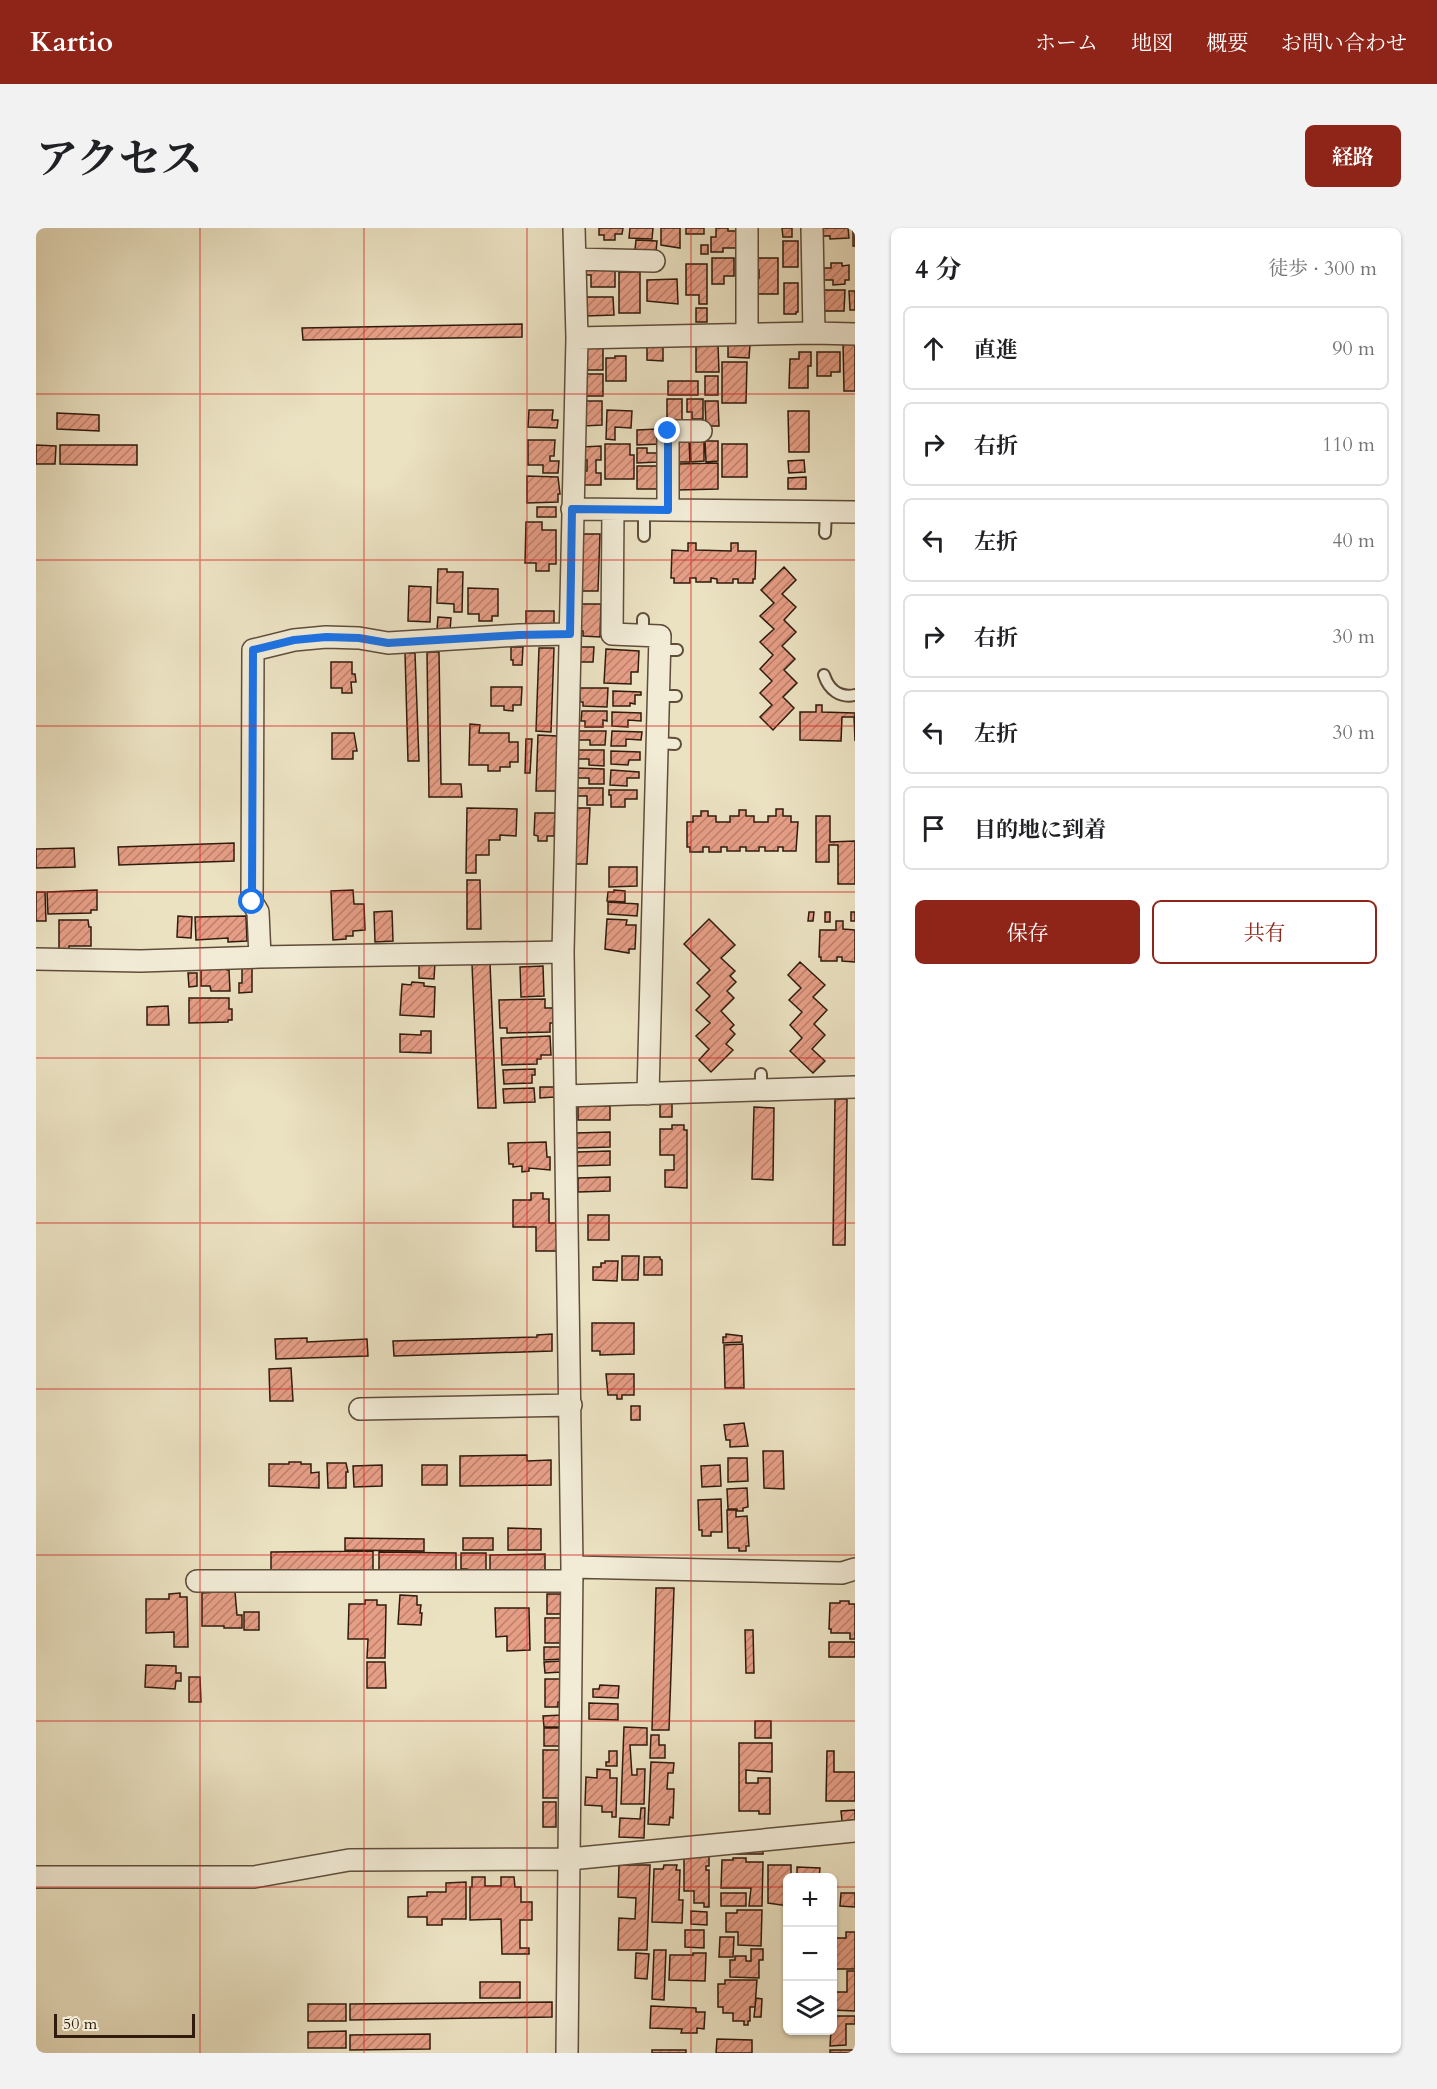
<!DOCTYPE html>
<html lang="ja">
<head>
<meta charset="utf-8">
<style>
	body { margin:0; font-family:Cardo,"Noto Serif JP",serif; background:#f2f2f2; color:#202124 }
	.controls { position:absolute; right:18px; bottom:18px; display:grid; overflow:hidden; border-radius:9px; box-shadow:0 2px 4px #0004 }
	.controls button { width:54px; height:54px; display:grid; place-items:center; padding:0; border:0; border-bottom:2px solid #e0e0e0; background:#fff; color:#202124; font:30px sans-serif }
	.scale { position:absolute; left:18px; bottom:15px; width:141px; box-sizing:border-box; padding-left:6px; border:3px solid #301b0d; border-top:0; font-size:16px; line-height:21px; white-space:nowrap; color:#301b0d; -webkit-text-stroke:4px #f2ecd7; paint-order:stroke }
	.stop { position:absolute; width:18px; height:18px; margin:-14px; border:4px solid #1a73e8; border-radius:50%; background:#fff }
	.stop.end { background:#1a73e8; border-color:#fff; box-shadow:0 2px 6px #0008 }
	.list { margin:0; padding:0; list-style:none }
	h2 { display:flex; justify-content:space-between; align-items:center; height:78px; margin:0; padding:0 24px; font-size:26px }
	h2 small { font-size:20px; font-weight:400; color:#757577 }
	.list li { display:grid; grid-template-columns:39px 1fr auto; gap:18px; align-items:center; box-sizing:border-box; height:84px; margin:0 12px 12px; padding:0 12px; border:2px solid #e0e0e0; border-radius:9px }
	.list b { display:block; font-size:22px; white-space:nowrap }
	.list em { font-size:20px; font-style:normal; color:#757577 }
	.actions { display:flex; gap:12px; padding:18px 24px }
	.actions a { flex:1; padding:14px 0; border:2px solid #8f2418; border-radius:9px; text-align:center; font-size:21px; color:#8f2418 }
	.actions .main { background:#8f2418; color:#fff }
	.icon { flex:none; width:33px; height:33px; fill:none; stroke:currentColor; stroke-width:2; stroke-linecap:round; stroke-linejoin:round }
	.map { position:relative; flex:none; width:819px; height:1825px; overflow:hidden; border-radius:9px }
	header { display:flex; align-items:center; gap:36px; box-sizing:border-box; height:84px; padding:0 30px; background:#8f2418; color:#fff }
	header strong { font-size:28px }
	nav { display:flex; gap:33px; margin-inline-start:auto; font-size:21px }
	.intro { display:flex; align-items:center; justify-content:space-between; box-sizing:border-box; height:144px; padding:0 36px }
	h1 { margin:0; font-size:42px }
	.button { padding:15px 27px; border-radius:9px; background:#8f2418; color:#fff; font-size:21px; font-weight:700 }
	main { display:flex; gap:36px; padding:0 36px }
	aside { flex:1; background:#fff; border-radius:9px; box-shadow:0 2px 4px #0004 }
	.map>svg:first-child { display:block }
	.building { fill:url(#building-hatch); stroke:#301b0d; stroke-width:1.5 }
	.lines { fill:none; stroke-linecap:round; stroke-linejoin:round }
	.service-casing { stroke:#5f4d3a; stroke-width:14 }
	.minor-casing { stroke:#5f4d3a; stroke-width:24 }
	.service { stroke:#f2ecd7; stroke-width:10 }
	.minor { stroke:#f2ecd7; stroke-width:21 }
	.route { stroke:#1a73e8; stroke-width:8 }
	.grid { fill:none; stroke:#d62828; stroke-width:1.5; stroke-opacity:0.55 }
</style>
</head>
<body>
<header>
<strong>Kartio</strong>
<nav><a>ホーム</a><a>地図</a><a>概要</a><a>お問い合わせ</a></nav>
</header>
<div class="intro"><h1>アクセス</h1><a class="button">経路</a></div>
<main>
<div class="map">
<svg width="819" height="1825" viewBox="0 0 819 1825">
	<defs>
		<pattern id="building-hatch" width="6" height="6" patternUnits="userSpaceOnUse" patternTransform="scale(1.5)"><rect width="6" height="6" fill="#e69e86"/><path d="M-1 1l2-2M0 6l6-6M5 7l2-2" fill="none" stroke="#bb806c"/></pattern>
	</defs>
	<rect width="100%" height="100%" fill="#ebe2c2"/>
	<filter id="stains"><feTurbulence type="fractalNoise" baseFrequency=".00333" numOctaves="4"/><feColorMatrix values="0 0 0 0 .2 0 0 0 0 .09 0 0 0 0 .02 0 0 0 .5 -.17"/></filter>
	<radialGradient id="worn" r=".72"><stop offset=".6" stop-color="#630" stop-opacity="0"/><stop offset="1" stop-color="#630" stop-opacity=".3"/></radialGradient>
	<path class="building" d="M563,0H587L586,6H579V12H568V7H563Z
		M594,0H617L616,11L593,10Z
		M625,0H644V20L625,17Z
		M650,0H668V6H650Z
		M680,0H692V3H700V20H687V24H675V9H680Z
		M746,0H756V9H747Z
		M783,0H812L813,10L794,11V8H784Z
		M817,0H819V18H817Z
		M600,12L621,13L620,24L599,22Z
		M747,13H762V39H747Z
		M665,17H672V26H665Z
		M676,30H698V48H688V56H676Z
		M720,30H742V66H721V50H723V42H720Z
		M795,35H806V38L813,37V52H809V56L797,57V52H788V40H795Z
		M650,36H671V76H663V67H650Z
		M550,42H579V59H555V47H550Z
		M583,44H604V85H583Z
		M641,51L642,76L611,73V52Z
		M748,55H762V84H760V86H748Z
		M788,62H809L808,83H788Z
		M813,63H819V82H814Z
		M549,69H577L578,87L550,88Z
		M660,80H671V94H660Z
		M486,96V109L267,112L266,100Z
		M807,115H819V163H808Z
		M660,116H682L683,144H660Z
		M692,117H714L713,130L692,129Z
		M548,119L567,120V142H548Z
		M611,119H627V133L611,132Z
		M763,124H775V138H772V160H753L754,131H763Z
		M781,124H804V144H795V148H781Z
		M579,128H590V153H570V130H579Z
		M686,134H711L710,175H686Z
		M548,146H567V168H548Z
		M669,148H682V167H669Z
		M632,153H662V167H632Z
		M631,171H646V192H631Z
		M651,171H667V191H656V184H651Z
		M550,173H566V197L547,198Z
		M669,173H682L683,198H670Z
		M493,182H517L516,192H522L521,200L492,199Z
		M571,182L596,183L595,200L579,199V212L570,211Z
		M752,183H773V224H753Z
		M21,185L63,187V203L21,201Z
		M621,201L622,216L601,217V202Z
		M492,212H519L518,228H514V233H523L522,245H507V237H492Z
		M640,213H653L654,234H641Z
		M654,213H668V233L655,234Z
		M669,213H682V233L670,234Z
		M569,216H594V227H598V251H569Z
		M686,216H711V249H686Z
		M0,217L20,218L19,236H0Z
		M24,217H101V237L24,236Z
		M565,218V232H560V245H565V257H546V243H551V232H546V219Z
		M601,220H611V225H621V234L601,235Z
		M768,232L769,244L753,245L752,233Z
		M682,235V261L641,262V236Z
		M601,238H621V261H601Z
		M491,248L522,249L524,266H522V274L491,275Z
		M770,249V261H752V250Z
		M501,279H520V289H501Z
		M490,294H506V302H520V336H513V343H500V335H489Z
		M547,306H564L562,363H545Z
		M652,315H660V322L695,323V315H702V323H720L719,351H717V355H702V351H697V355H681V351L675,350V354H660V350H654V355H638V350H635L636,322L652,323Z
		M748,339L760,352L746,366L760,379L748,392L760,404L746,418L759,431L748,442L761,455L747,469L758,480L737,502L724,489L736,477L724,465L736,453L724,441L737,427L724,414L738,401L724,388L738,375L725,362Z
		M402,341H411V344H427L426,384H418V376L401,375Z
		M373,358L395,359L394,394L372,393Z
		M432,360L462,361V388H456V393H443V386H432Z
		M544,376H565L564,409L547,408V403H544Z
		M490,383H518V397H490Z
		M402,389L415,390L414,402L401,401Z
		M475,419H487L486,437H477V432H475Z
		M544,419H558L557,434H543Z
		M503,420H518L515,504L500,503Z
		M570,421L603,423L602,444H595V456L568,455Z
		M391,424H403L405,556H425L426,569H393Z
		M369,425H379L383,533H372Z
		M295,434H316V446H319L320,454H315L316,465H306V460H295Z
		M455,459H486L485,477H477V483L468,482V478H455Z
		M544,460H572L571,479L547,478V474H544Z
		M577,463L605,464V467H599V476L594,475V478H577Z
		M780,477H786V484L819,485V513L818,489H806L805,513L764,512V484H780Z
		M546,483H571V493L567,492V499H549V493H545Z
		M576,484L605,485V493L592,492V499L576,498Z
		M434,496L444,497L443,505H473V514H482V534H474V539H464V543H452V537H433Z
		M542,503H570L569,517H554V512H542Z
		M576,503L606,504L605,512L590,511V518H575Z
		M296,505H318L321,523H317V531H296Z
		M502,507L521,508L520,563H500Z
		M490,511H496L494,545H489Z
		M541,522H568V538L553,537V531H541Z
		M575,523L604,524V532H593L592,537L575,536Z
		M541,540L568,541V556H553V550H541Z
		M575,542L603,544V550H591V558L574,557Z
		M541,560H567V577H551V568H541Z
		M573,562H601V571H589V579H575V567H573Z
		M431,580L481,581L480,608L464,607V612H453V627H440V645H430Z
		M541,580H554L551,636H538Z
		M740,581H747V588H755V594H762L760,623H747V619H742V623H729V619H723V623H710V619H704V623H691V619H685V624H673V619H667V624H654V619H651V594H657V588H665V583H672V588H680V594H694V588H703V582H710V588H718V594H732V588H740Z
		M499,585H519L518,608H511V613H502V608L498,607Z
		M780,588H794V614L819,613V656H802V617H793V634H780Z
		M198,615V633L83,637L82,619Z
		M38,620L39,639L0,640V621Z
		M573,639H601V658L573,659Z
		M431,652H444L445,701H431Z
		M61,662V682H55V685L12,686L11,664Z
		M317,662L318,676H328L329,702L317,703V708H310V711L297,712L295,663Z
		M578,662L589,663V674L571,673L572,664H578Z
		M0,664H9L10,693H0Z
		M572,674L602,676L601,688L572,686Z
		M356,683L357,713L339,714L338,684Z
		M773,684H778L777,693H772Z
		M789,684H794V694H789Z
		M815,684H819V693H815Z
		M142,688L156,689L155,710L141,709Z
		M210,688L211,713L192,714V710L160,712L159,689Z
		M571,691L591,692L590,697H600L599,721H593V725L569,721Z
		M673,691L699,717L685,730L699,743L694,748L700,754L691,763L698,770L685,783L698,797L694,801L699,806L690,816L697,822L675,844L663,832L673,821L660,808L674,795L660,782L674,768L661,755L674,742L648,716Z
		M23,692H52L53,699H55V718H33V721H23Z
		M800,693H807V701L819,702V734L806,733V729H801V733H785V729H783L784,702H800Z
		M383,734H399L398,751L383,750Z
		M764,734L789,757L777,769L791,782L778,796L789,807L776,821L789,833L777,845L754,823L766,810L754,797L766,784L753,772L765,760L752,747Z
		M454,735L460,880H442L436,736Z
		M206,736H216V764L203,765V755H206Z
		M191,737V742H193L194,763H175L174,758H165V738Z
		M507,738L508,768L485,769L484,739Z
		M152,745H161V758L153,759Z
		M376,754L388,755V758L399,759L398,789L364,787L366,756L375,757Z
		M153,770H193V781H196V792H192V794L153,795Z
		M509,771V780H518V795H514V804L471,805V800H464L463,772Z
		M132,778L133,797H111V779Z
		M385,803H395V825L364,824V806L385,807Z
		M514,808L515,827H505V831H501V836L466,837L465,810Z
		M499,841V847H496V855L468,856L467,842Z
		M504,859H518V869L504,870Z
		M498,860L499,874L468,875L467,861Z
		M799,871H811L809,1017H797Z
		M624,875H636V889H624Z
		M542,878H574V892H542Z
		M718,879L738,880L737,952L716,951Z
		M636,897H648V902H651V960L629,959V942H638V927H624V901H636Z
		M574,904V919L541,920L540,905Z
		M510,914L511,929H514V942L493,940V943L486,944V938L477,939V936H473L472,915Z
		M574,923V937L541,938V924Z
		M574,949V963L542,964V950Z
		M495,965H507V971H513V995H523V1023H500V999H477V972H495Z
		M552,987H573V1012H552Z
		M586,1028H603L602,1052H586Z
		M608,1029H624V1031L626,1032V1047H608Z
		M569,1033H582L581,1053L557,1052V1039H565V1035H569Z
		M556,1095H598V1126L564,1127V1123H556Z
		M516,1106V1123L358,1128L357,1113L501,1109V1107Z
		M690,1106L706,1108V1114L687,1115V1109H690Z
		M271,1110V1114L331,1111L332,1128L240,1131L239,1111Z
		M707,1116L708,1160H689L688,1117Z
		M255,1140L257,1173H234L233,1141Z
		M570,1146H598V1167H586V1171H581V1167H572Z
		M595,1178H604V1192H595Z
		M708,1195L712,1218L694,1219V1212H690L688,1197Z
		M727,1223H747L748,1261L728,1260Z
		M491,1227V1233L515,1232V1257L424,1258V1228Z
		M692,1230H711L712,1253L692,1254Z
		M253,1234H265V1236H275V1245L283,1244V1260L233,1258V1236H253Z
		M291,1235H310L312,1244H310V1260H292Z
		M346,1237V1258L318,1259L317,1238Z
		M386,1237H411V1257H386Z
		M684,1237L685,1258L666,1259L665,1238Z
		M711,1260L712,1279L707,1280V1283H701V1281H692L691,1261Z
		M685,1271L686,1304H675V1308H666V1302H663L662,1272Z
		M691,1282H700V1289L711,1288L713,1318H710V1323H703V1320H692Z
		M472,1300L505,1301V1322H472Z
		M309,1310L388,1311V1323L309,1322Z
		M427,1310H457V1322H427Z
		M337,1323V1343H235V1324Z
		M343,1324L420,1325V1345L387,1344V1342H343Z
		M425,1325H450V1345H431V1341H425Z
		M509,1326V1343H454V1327Z
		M620,1360H638L633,1502H616Z
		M178,1362L199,1364L201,1387H206V1400H188V1398H166V1365L179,1364Z
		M144,1365V1369H151L152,1419H138V1404L110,1405V1371H133V1366Z
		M511,1366H525L526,1386H511Z
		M364,1367L381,1368V1377H385L384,1385H386L385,1397L362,1396Z
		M329,1372H341V1377H350L349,1430H331L332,1411H312L313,1376H329Z
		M804,1373H813V1376H819V1411H814V1405H795V1401H793L794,1375H804Z
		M459,1380H493L494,1422L471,1423V1408L460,1409Z
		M208,1384H223V1402H208Z
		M509,1390H526V1415H509Z
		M709,1402H717L718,1445H710Z
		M793,1414H819V1429H793Z
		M508,1419H525L526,1431L508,1432Z
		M526,1433V1444L509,1445L508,1434Z
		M331,1434H349L350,1460H331Z
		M110,1437L140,1438V1445H145V1453H140L139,1461L109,1459Z
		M153,1449H164L165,1474H153Z
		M509,1451H526V1474H522V1479H509Z
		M564,1457L583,1458L582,1470L557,1469V1461H563Z
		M553,1475L582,1476V1492L553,1491Z
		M526,1487V1499H508L507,1488Z
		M719,1493H735V1510H719Z
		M588,1499L611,1500V1517H594L596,1547H601V1541H609L608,1576H585Z
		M508,1500H524V1518H508Z
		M615,1507H623V1517H629V1530H614Z
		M703,1515H736V1544L710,1542V1555H722V1550H734V1586H723V1583H703Z
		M507,1522H524V1570H507Z
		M573,1523H581V1538H570V1534H573Z
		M791,1523H798V1544H819V1573H790Z
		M615,1534L638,1535L637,1545H632L631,1561H638L637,1590L634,1589L633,1597L612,1596Z
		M561,1541L574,1542V1550H581L580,1589H576V1584H566V1578L549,1577L550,1549L561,1550Z
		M507,1574H520V1599H507Z
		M605,1580H609L608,1610L583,1609L584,1590L604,1591Z
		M819,1582V1592L806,1593L805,1583Z
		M727,1620V1626H700V1622Z
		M648,1625H673V1638H670V1642H673V1679H668V1675H658V1663H648Z
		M697,1630H710V1634H727L726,1678H713L715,1660H685L686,1632H697Z
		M583,1637H614L611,1722H582L583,1690L599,1691L600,1670L582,1669Z
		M628,1637H641L640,1642H644L643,1672H647L646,1695L616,1694L618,1641H627Z
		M732,1637H755V1650H752V1678L732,1675Z
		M761,1639L784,1640L783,1650H761Z
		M436,1649H449V1658H465V1649H478L479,1659H485V1674H496V1692H484V1720H493V1726H466L465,1691L434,1692V1659H436Z
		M430,1654V1691H406V1697H391V1689H372V1669L391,1668V1664H410V1655Z
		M685,1665H710V1678H685Z
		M805,1665H819V1679L804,1678Z
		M701,1682H726L725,1718L702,1717V1704H690V1685H701Z
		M655,1683L671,1684V1697L655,1696Z
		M649,1702H668V1720L649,1719Z
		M810,1704H819V1741H797V1710H810Z
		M684,1709H698L697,1729H683Z
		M715,1721H727V1732H723V1750L694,1749V1732H699V1728H710V1733H715Z
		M618,1722H630L628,1772L616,1771Z
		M600,1725L613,1726L611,1751L599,1750Z
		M657,1725H670L669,1753L633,1752L634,1727H657Z
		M811,1743H819V1783L796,1782L797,1764H811Z
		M689,1752H721L719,1779H714V1793H712V1797H708V1793H697V1785H687V1779H682V1756H689Z
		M444,1754H484V1770H444Z
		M720,1770L726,1771L725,1789H718Z
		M516,1774V1789L314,1792V1776Z
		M272,1776H310V1793H272Z
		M615,1778L660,1780V1784H669L668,1801L661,1800V1805H645L646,1801L614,1800Z
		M796,1788H819V1796H810V1817L794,1818Z
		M310,1803V1820H272V1804Z
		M394,1806V1821L314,1822V1807Z
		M681,1811L716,1812V1825H680Z
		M616,1822H650V1825H616Z
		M794,1822H819V1825H794Z"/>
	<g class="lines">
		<defs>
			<path id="service" d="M789,305L790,284
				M608,308V282
				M607,408V391
				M624,422H641
				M788,447C793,462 804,470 819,467
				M622,468H640
				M621,515L639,516
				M725,862V846"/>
			<path id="minor" d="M711,0V106
				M776,0L778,105
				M539,31L618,33
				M541,110L778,105L819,106
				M536,281L819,284
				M577,282L576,406L624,408L612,866
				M632,282V203H665
				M224,729L222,684L216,674L217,422L258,412L290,409L323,410L352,415L483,407L534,406
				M0,731L105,733L224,729L527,724
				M529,868L819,859
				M324,1181L535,1177
				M536,1339L806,1345L819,1341
				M161,1353H536
				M0,1649H218L313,1632L534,1631L819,1603
				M531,1825L536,1339L527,724L541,110L538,0"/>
		</defs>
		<use href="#service" class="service-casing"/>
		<use href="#minor" class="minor-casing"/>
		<use href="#service" class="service"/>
		<use href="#minor" class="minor"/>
	</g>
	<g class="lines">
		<path class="route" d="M216,674L217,422L258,412L290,409L323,410L352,415L483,407L534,406L536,281L632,282V203"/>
	</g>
	<path class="grid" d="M164,0V1825M328,0V1825M491,0V1825M655,0V1825M0,166H819M0,332H819M0,498H819M0,664H819M0,830H819M0,995H819M0,1161H819M0,1327H819M0,1493H819M0,1659H752M796,1659H819"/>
	<rect width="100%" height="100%" filter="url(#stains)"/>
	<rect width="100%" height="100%" fill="url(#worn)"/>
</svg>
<div class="controls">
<button>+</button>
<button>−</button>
<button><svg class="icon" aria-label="layers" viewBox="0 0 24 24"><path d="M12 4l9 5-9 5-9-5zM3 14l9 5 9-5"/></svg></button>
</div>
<div class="scale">50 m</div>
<div class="stop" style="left:216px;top:674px"></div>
<div class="stop end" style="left:632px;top:203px"></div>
</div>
<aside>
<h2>4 分<small>徒歩 · 300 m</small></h2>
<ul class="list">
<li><svg class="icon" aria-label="ahead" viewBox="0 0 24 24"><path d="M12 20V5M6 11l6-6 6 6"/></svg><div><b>直進</b></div><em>90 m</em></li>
<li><svg class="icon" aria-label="right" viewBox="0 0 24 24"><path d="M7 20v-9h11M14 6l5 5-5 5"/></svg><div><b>右折</b></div><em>110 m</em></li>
<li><svg class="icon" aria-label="left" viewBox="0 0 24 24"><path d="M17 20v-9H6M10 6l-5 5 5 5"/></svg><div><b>左折</b></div><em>40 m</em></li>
<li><svg class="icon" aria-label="right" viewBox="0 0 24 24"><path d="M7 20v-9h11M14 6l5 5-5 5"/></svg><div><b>右折</b></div><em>30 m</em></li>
<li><svg class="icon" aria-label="left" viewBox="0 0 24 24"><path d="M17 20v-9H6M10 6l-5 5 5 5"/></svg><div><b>左折</b></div><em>30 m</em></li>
<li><svg class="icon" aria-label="arrive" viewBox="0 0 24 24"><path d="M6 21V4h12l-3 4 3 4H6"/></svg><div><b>目的地に到着</b></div></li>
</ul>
<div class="actions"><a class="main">保存</a><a>共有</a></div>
</aside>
</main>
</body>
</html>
